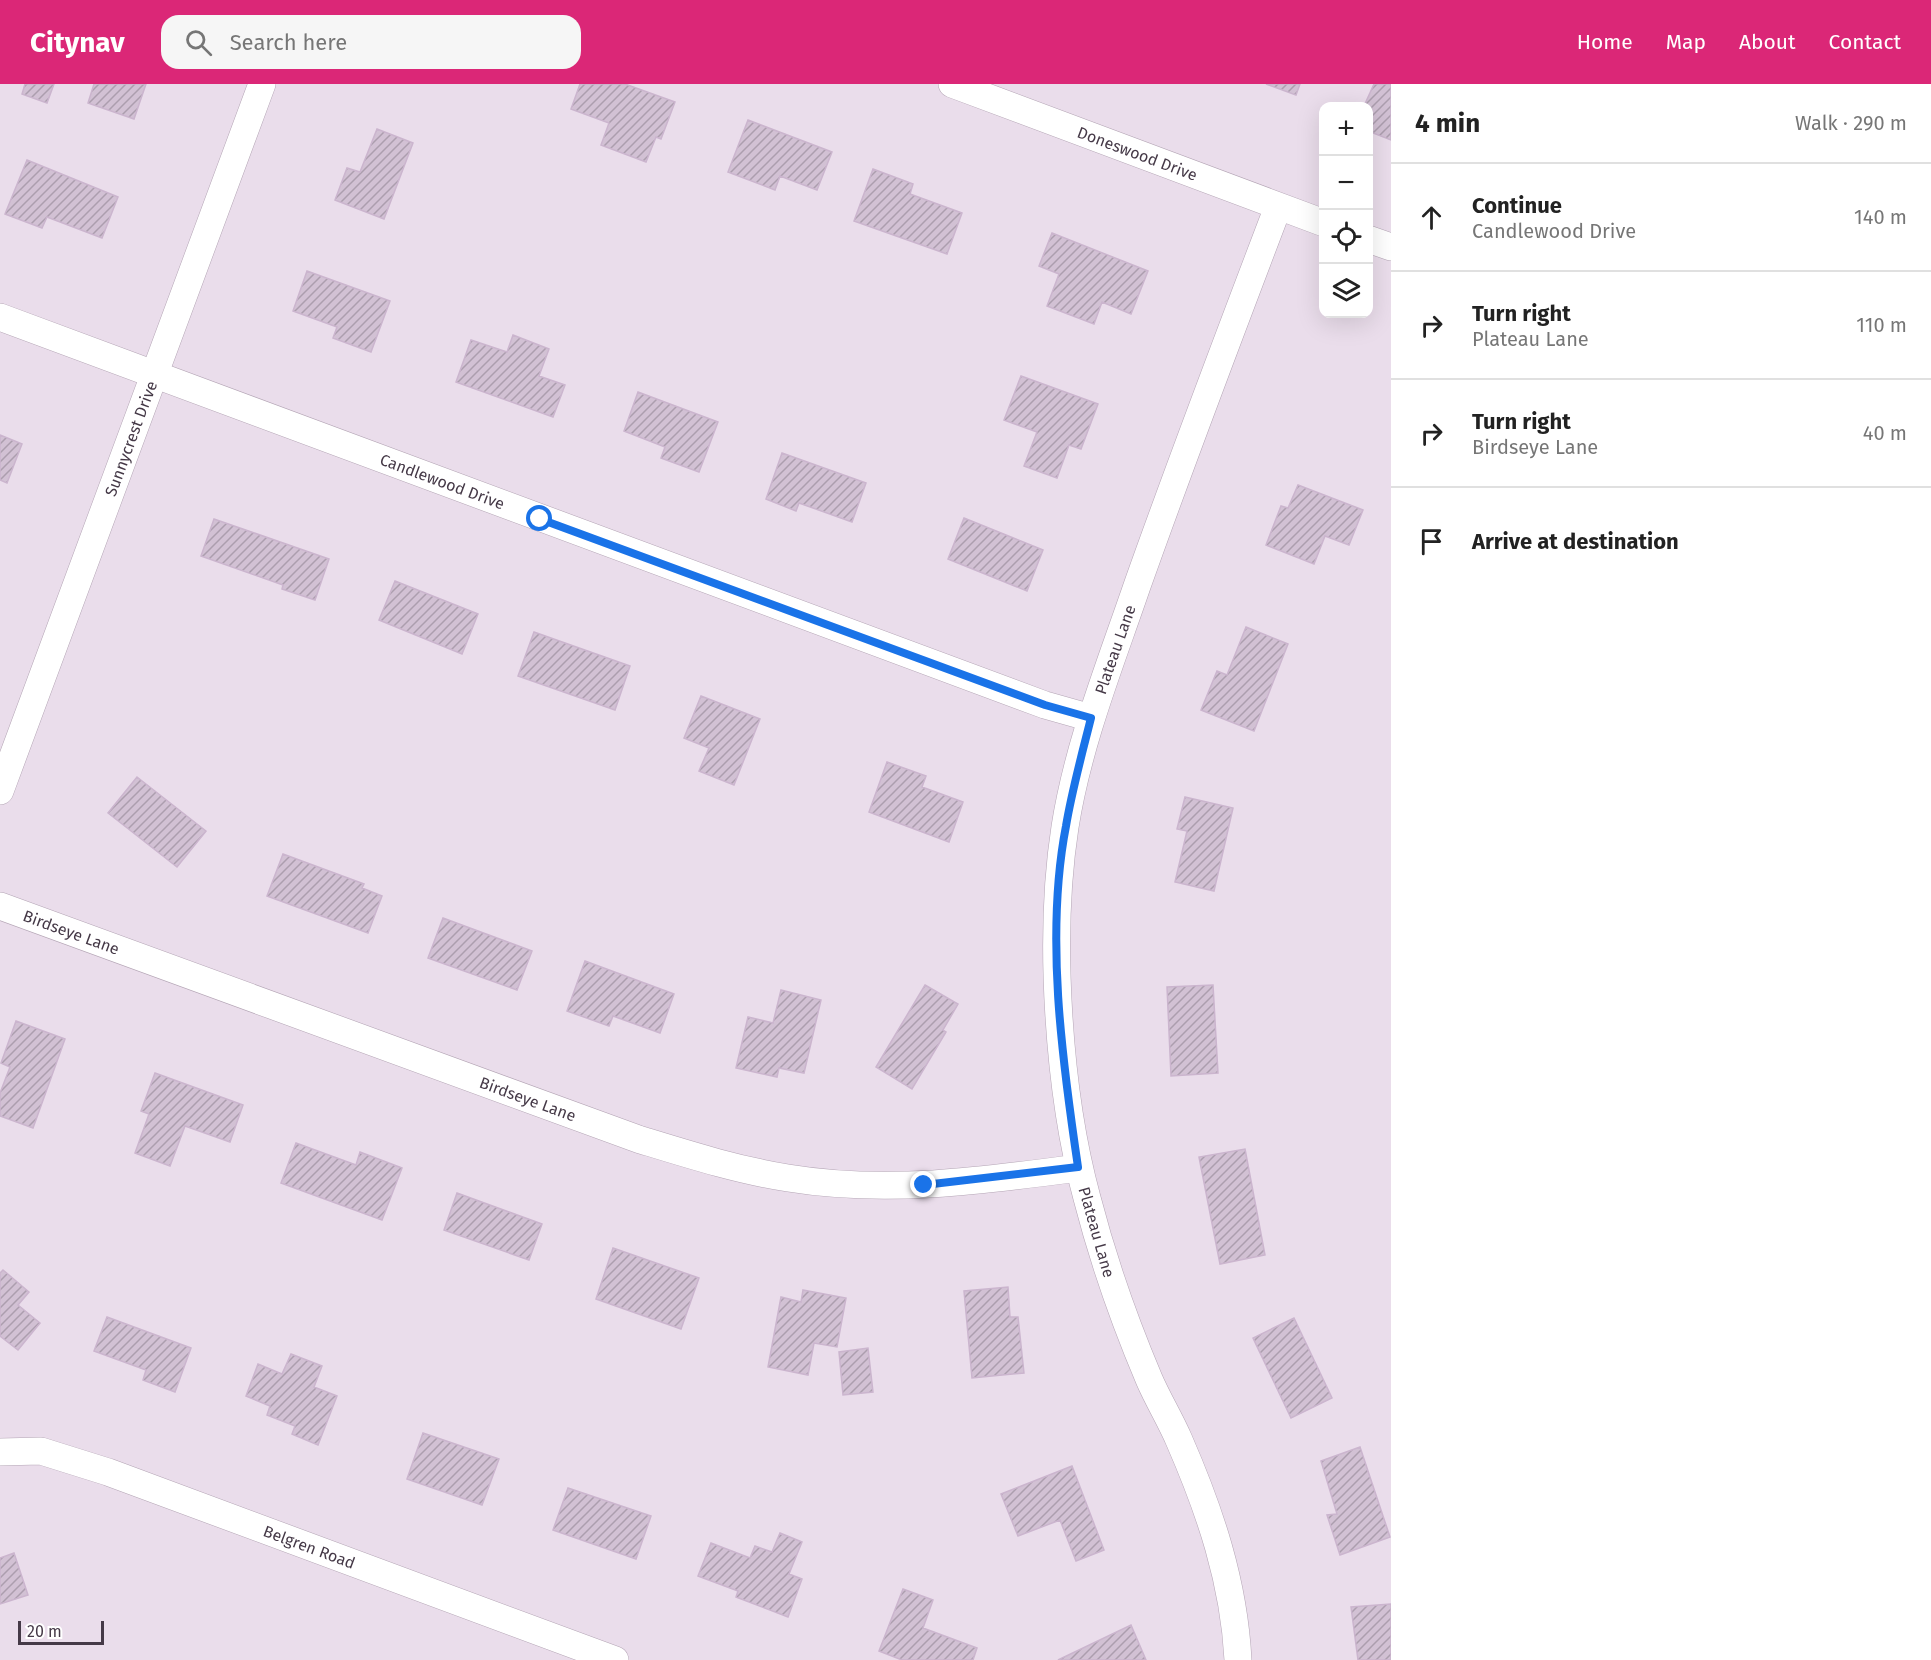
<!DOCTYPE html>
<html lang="en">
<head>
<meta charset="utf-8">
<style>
	body { margin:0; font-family:"Fira Sans",sans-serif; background:#f6f6f6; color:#222 }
	.controls { position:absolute; right:18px; top:18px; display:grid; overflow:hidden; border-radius:12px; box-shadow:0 6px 24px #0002 }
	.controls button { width:54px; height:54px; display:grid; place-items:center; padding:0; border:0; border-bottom:2px solid #e0e0e0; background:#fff; color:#222; font:30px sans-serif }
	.scale { position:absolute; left:18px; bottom:15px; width:86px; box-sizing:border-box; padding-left:6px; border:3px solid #453947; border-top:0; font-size:16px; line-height:21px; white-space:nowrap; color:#453947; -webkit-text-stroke:4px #fff; paint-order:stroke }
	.stop { position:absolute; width:18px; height:18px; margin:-14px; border:4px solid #1a73e8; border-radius:50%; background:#fff }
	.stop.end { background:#1a73e8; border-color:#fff; box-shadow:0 2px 6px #0008 }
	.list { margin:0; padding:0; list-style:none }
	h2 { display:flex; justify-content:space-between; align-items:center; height:78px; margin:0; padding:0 24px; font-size:26px }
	h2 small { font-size:20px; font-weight:400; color:#767676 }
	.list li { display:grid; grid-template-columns:39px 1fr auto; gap:18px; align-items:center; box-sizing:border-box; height:108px; padding:0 24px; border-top:2px solid #e0e0e0 }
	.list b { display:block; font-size:22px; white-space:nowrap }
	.list p { margin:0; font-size:20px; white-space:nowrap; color:#767676 }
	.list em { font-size:20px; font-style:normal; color:#767676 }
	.icon { flex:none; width:33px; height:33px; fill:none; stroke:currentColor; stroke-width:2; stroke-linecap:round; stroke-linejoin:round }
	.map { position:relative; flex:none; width:1391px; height:1576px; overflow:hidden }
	header { display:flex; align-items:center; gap:36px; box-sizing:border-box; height:84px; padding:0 30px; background:#db2777; color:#fff }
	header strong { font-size:28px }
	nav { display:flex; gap:33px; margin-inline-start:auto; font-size:21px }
	.search { width:420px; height:54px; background:#f6f6f6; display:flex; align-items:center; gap:15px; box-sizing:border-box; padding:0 21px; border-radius:18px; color:#767676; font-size:22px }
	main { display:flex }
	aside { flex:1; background:#fff }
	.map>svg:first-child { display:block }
	.residential { fill:#eaddeb; fill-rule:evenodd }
	.building { fill:url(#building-hatch); stroke:#cbb5ce; stroke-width:1.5 }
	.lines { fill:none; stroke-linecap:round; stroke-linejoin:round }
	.minor-casing { stroke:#b4a5b5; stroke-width:28 }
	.minor { stroke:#fff; stroke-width:27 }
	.route { stroke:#1a73e8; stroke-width:8 }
	.labels { text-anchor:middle; stroke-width:6; stroke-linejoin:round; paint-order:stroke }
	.street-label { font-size:16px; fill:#453947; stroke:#fff }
</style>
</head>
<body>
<header>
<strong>Citynav</strong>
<div class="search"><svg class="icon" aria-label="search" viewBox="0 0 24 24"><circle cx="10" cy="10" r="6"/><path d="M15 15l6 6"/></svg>Search here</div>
<nav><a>Home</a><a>Map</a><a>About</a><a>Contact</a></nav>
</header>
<main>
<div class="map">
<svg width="1391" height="1576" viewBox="0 0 1391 1576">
	<defs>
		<pattern id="building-hatch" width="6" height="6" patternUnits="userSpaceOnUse" patternTransform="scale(1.5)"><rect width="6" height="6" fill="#d2c1d4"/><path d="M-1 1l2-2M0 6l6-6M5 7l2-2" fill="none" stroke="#ac9eae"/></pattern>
	</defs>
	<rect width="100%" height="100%" fill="#f3ebf4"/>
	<path class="residential" d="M0,0H1391V1576H0ZM1324,22H1368V230H1324Z"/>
	<path class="building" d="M25,0H54L47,19L22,10Z
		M94,0H146L134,35L88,19Z
		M580,0H625L675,18L661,55L656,53L646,78L601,61L609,39L571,25Z
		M1266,0H1300L1296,11Z
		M1374,0H1391V56L1368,47V22H1364Z
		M748,36L832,68L817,106L780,92L775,106L728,88Z
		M377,45L413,59L384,135L335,116L347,84L360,88Z
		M27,76L118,113L102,154L47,133L42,144L5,130Z
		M873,85L913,100L910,110L962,129L947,170L854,137Z
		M1052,149L1148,187L1131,230L1102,218L1094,240L1047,222L1059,190L1039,182Z
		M307,187L390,217L371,268L333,254L337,243L293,227Z
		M513,251L549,265L539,292L565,301L553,333L456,298L471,256L507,268Z
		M1021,292L1098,320L1081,365L1069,361L1057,394L1024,382L1037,348L1004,336Z
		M638,308L718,338L699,388L661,374L665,363L624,347Z
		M0,351L22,360L7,399L0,396Z
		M782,369L866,399L852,438L799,419L796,427L766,415Z
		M1298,401L1363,426L1349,461L1325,452L1314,480L1266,461L1281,422L1288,424Z
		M964,434L1043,466L1027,507L948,475Z
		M214,435L329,475L315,516L282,505L283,501L201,472Z
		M395,497L478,530L462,570L379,536Z
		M1246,543L1288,560L1254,647L1201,626L1217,587L1227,591Z
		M534,548L630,582L615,626L518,592Z
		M701,612L760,635L734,701L699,687L709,664L684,654Z
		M887,678L926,692L922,703L963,718L949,758L869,728Z
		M137,693L206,747L177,783L108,729Z
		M1185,713L1233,724L1214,807L1175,798L1187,747L1177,745Z
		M283,770L364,800L362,804L382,812L368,849L267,812Z
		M443,834L532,867L517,906L428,874Z
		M585,877L674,910L660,949L613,932L609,942L567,927Z
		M925,901L958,920L943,946L946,948L912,1005L876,983Z
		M1213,901L1218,989L1171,992L1167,903Z
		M781,906L821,916L804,989L779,984L777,993L736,984L748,933L773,939Z
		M16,937L65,955L33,1044L0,1032V1009L10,983L1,979Z
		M155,989L243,1021L230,1058L185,1042L170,1082L135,1069L149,1030L141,1027Z
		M296,1059L356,1081L360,1068L402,1084L382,1136L281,1099Z
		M1245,1065L1265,1171L1220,1180L1199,1073Z
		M457,1109L542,1140L529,1176L444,1146Z
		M613,1164L699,1194L681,1245L596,1215Z
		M3,1186L29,1208L18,1221L40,1239L18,1266L0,1252V1189Z
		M1008,1203L1010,1233H1018L1024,1289L972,1294L964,1207Z
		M803,1206L846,1214L837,1263L814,1259L808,1291L768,1283L781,1213L801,1218Z
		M107,1233L191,1264L175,1308L143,1296L146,1286L94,1267Z
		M1294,1234L1332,1314L1291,1334L1253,1254Z
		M868,1264L873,1308L843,1311L839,1268Z
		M291,1270L322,1282L314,1303L337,1312L318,1361L292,1350L295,1342L267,1331L270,1322L246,1312L258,1280L282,1290Z
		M423,1349L499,1375L482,1421L407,1395Z
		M1360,1363L1390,1453L1340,1471L1327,1431L1337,1430L1321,1377Z
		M1072,1382L1104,1466L1076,1477L1060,1436L1018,1452L1001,1410Z
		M568,1404L651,1432L636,1475L553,1446Z
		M780,1449L802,1458L789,1490L802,1495L788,1533L736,1513L738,1507L698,1492L711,1459L750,1474L755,1462L772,1468Z
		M14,1469L28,1511L0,1520V1474Z
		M903,1505L933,1516L923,1544L977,1564L973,1576H902L879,1567Z
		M1391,1520V1576H1358L1351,1523Z
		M1131,1541L1146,1576H1058Z"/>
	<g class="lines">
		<defs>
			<g id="minor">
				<path id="s1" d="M952,0L1324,139"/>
				<path d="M1368,155L1391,163"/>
				<path id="s2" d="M0,233L1045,621L1091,634"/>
				<path id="s3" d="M0,707L262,0"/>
				<path id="s4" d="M0,822L638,1055C687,1070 737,1086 788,1094C885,1110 982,1097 1078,1084"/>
				<path id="s5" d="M0,1368L41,1367L108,1388L615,1576"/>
				<path id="s6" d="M1238,1576C1234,1498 1210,1427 1179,1356C1170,1335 1158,1316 1149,1295C1124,1236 1103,1176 1087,1114C1058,1008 1048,852 1065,743C1078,660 1110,581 1137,502C1182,375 1230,249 1278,123"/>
			</g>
		</defs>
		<use href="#minor" class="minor-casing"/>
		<use href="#minor" class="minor"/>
	</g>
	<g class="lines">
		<path class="route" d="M540,435L1045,621L1091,634C1082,670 1072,706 1066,742C1045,850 1062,975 1078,1083L924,1101"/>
	</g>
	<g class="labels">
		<g class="street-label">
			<text dy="6" stroke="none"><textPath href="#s1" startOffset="198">Doneswood Drive</textPath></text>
			<text dy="6" stroke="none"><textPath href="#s3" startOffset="376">Sunnycrest Drive</textPath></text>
			<text dy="6" stroke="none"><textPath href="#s2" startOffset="472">Candlewood Drive</textPath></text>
			<text dy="6" stroke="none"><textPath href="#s6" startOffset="1047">Plateau Lane</textPath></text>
			<text dy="6" stroke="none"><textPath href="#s4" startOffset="76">Birdseye Lane</textPath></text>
			<text dy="6" stroke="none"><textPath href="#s4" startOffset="562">Birdseye Lane</textPath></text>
			<text transform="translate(1097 1148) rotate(74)" y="6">Plateau Lane</text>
			<text dy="6" stroke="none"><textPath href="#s5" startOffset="326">Belgren Road</textPath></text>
		</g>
	</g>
</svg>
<div class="controls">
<button>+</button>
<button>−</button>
<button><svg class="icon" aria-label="locate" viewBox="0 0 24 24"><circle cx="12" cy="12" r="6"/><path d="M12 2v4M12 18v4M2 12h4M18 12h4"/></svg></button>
<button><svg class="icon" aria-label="layers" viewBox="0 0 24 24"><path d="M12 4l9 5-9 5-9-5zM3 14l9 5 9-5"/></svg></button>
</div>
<div class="scale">20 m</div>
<div class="stop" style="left:540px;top:435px"></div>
<div class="stop end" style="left:924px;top:1101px"></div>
</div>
<aside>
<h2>4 min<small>Walk · 290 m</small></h2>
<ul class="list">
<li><svg class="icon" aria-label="ahead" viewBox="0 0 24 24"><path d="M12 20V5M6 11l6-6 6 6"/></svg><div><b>Continue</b><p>Candlewood Drive</p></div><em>140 m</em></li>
<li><svg class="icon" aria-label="right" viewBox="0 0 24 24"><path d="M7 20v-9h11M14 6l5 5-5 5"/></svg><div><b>Turn right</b><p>Plateau Lane</p></div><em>110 m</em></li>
<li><svg class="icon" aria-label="right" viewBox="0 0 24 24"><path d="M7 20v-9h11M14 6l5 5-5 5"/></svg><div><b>Turn right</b><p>Birdseye Lane</p></div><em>40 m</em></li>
<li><svg class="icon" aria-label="arrive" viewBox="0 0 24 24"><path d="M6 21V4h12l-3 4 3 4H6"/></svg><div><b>Arrive at destination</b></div></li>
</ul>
</aside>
</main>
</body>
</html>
